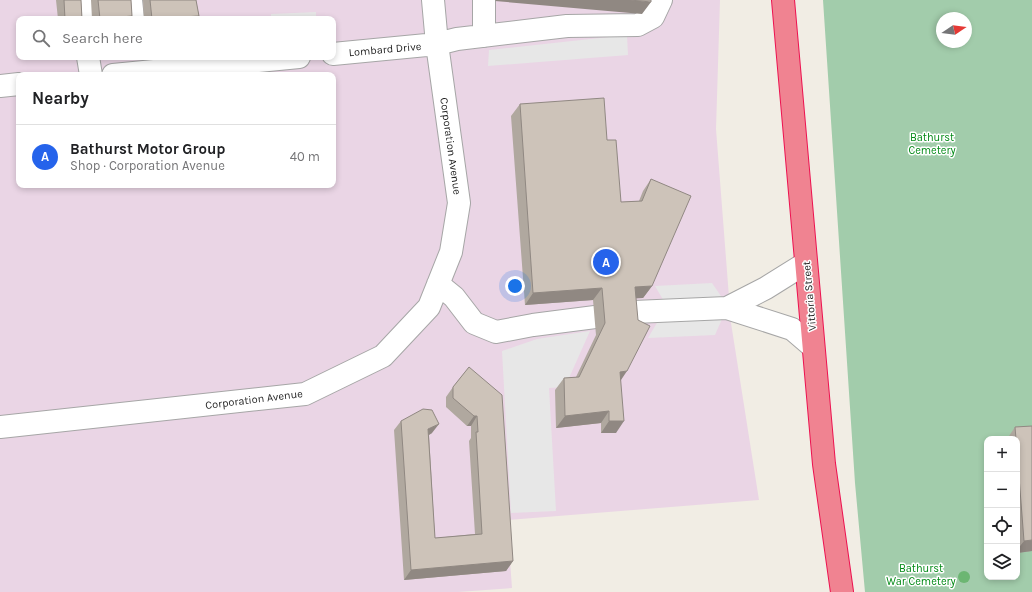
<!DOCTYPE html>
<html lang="en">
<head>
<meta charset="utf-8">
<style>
	body { margin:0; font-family:Karla,sans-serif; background:#f6f6f6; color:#202124 }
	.controls { position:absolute; right:12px; bottom:12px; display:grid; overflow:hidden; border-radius:8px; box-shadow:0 2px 6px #0003 }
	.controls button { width:36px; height:36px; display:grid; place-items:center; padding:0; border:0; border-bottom:1px solid #e0e0e0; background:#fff; color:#202124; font:20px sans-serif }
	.compass { position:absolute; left:936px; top:12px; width:36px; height:36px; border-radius:50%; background:#fff; box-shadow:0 2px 6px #0003; rotate:77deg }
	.you { position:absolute; left:515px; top:286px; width:14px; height:14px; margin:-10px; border:3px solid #fff; border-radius:50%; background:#1a73e8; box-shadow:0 0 0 6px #1a73e833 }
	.badge { display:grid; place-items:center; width:26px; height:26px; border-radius:50%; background:#2563eb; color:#fff; font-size:13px; font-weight:700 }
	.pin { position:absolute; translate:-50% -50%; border:2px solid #fff; box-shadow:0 1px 4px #0006 }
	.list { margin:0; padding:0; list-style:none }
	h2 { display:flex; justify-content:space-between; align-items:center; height:52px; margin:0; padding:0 16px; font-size:17px }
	h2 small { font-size:13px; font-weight:400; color:#757577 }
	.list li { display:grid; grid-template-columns:26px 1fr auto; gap:12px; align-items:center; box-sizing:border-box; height:64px; padding:0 16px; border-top:1px solid #e0e0e0 }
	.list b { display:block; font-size:15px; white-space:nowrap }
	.list p { margin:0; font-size:13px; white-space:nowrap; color:#757577 }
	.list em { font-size:13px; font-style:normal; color:#757577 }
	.icon { flex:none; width:22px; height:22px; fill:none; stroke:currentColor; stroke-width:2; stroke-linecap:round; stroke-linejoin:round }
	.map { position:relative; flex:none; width:1032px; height:592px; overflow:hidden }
	.search { position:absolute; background:#fff; box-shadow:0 2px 6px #0003; left:16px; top:16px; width:320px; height:44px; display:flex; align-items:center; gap:10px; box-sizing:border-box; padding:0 14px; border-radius:8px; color:#757577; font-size:15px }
	.panel { position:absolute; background:#fff; box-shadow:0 2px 6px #0003; left:16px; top:72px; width:320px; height:116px; border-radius:8px }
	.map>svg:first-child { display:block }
	.industrial { fill:#ead5e5; fill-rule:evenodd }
	.cemetery { fill:#a2ccab; fill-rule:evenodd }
	.parking { fill:#e7e7e7 }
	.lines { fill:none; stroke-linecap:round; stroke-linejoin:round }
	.minor-casing { stroke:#a6a6a6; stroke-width:24 }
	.highway-casing { stroke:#ed1250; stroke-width:24 }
	.minor { stroke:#fff; stroke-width:22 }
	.highway { stroke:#f08391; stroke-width:22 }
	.tree { fill:#6cb672 }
	.wall { fill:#b0a89f }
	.shaded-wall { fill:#908882 }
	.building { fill:#cdc3b9; stroke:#908882 }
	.labels { text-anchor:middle; stroke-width:3; stroke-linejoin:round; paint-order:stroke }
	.street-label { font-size:11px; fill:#1f1f1f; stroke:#fff }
	.park-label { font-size:11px; fill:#008914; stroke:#fff }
</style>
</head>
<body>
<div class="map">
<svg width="1032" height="592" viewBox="0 0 1032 592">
	<rect width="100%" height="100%" fill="#f1ede4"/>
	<path class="industrial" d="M0,0H720L716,129L731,323L759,500L507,520L512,588L458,592H0ZM19,19H333V57H19ZM19,75H333V185H19Z"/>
	<path class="cemetery" d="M823,0H1032V592H865L855,483ZM942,18H966V42H942ZM987,439H1017V577H987Z"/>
	<path class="parking" d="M316,12V19H271V14Z
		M627,35L628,55L488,66L489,50Z
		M712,283L723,299L665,303L655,286Z
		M722,319L715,335L648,338L658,321Z
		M590,331L565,387L549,388L556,511L511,513L502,351L537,339Z"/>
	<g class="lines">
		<defs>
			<path id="minor" d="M82,0L84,19
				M131,0L133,19
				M484,36V0
				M333,54L437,44L457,39L567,26L638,25L653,17L661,0
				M88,57L91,75
				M113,75L299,57
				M0,86L19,84
				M438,284L454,297L474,323L496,332L533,325L634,312L727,308L792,329L813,347
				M727,308L766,288L806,263
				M0,427L305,394L383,356L429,307L451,252L459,203L437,44L433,0"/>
			<path id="highway" d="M783,0L824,464L842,592"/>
		</defs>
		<use href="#minor" class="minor-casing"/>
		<use href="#highway" class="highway-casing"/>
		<use href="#minor" class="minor"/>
		<use href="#highway" class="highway"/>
	</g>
	<circle class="tree" cx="964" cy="577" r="6"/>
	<path class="wall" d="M56,0H81L82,19H58Z
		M91,0H131L132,16L130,19H92Z
		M143,0H196L199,16L197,19H144Z
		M520,104L607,140L621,202L639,201L643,191L651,179L652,286L643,298H636L620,381L616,433H601V423L556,428L555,390L564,378L576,377L596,335L593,300L525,305L511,116Z
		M469,367L513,561L506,571L404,580L394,430L401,421L432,433L429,435L435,538L475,534L469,441L471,438V426H467L446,407V397L453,387Z
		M1032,426V551L1017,553V439H1007L1015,427Z"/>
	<path class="shaded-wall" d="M496,0H630L651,2L642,14L495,1Z
		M132,16L130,19H100Z
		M199,16L197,19H152Z
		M652,286L643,298L626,299L635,287Z
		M602,288L593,300L525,305L533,293Z
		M627,371L619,383L620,372Z
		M609,411L601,423L556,428L565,416Z
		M474,416H477L471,426H467Z
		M609,421H624L616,433H601Z
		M439,424L432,433L422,439L428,429Z
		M1032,540V551L1017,553V550L1024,541Z
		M513,561L506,571L404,580L411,570Z"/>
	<path class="building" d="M64,0H81L82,19H65Z
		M98,0H131L132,16L100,19Z
		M150,0H196L199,16L152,19Z
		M630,0H651V2Z
		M604,98L607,140H616L621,202L642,201L651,179L691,196L652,286L635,287L638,320L650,326L627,371L620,372L624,421H609V411L565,416L564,378L579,377L605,323L602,288L533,293L520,104Z
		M469,367L502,395L513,561L411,570L401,421L423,409L432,410L439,424L428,429L435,538L482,534L476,432H478L477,416H474L453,398V387Z
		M1032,426V540L1024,541L1017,451V439H1016L1015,427Z"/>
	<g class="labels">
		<g class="street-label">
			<text transform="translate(385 49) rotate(-5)" y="4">Lombard Drive</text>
			<text transform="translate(451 146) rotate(82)" y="4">Corporation Avenue</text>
			<text transform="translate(809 296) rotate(-95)" y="4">Vittoria Street</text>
			<text transform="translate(254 399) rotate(-7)" y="4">Corporation Avenue</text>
		</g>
		<g class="park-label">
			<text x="932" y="141">Bathurst<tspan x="932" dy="13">Cemetery</tspan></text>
			<text x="921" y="572">Bathurst<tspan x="921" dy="13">War Cemetery</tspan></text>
		</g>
	</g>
</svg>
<div class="controls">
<button>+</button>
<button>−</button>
<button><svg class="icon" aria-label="locate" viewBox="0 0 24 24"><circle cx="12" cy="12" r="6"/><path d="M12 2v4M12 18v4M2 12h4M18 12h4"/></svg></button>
<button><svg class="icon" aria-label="layers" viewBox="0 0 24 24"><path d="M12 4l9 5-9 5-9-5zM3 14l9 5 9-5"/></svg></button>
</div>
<svg class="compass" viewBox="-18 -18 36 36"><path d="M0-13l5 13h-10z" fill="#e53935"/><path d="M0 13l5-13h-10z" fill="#757577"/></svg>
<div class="you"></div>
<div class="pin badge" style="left:606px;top:262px">A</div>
<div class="search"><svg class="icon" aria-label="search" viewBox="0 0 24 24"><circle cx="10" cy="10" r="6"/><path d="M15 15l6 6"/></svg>Search here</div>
<section class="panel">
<h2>Nearby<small></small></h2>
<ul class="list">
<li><span class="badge">A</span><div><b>Bathurst Motor Group</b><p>Shop · Corporation Avenue</p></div><em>40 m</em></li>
</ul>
</section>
</div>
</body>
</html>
